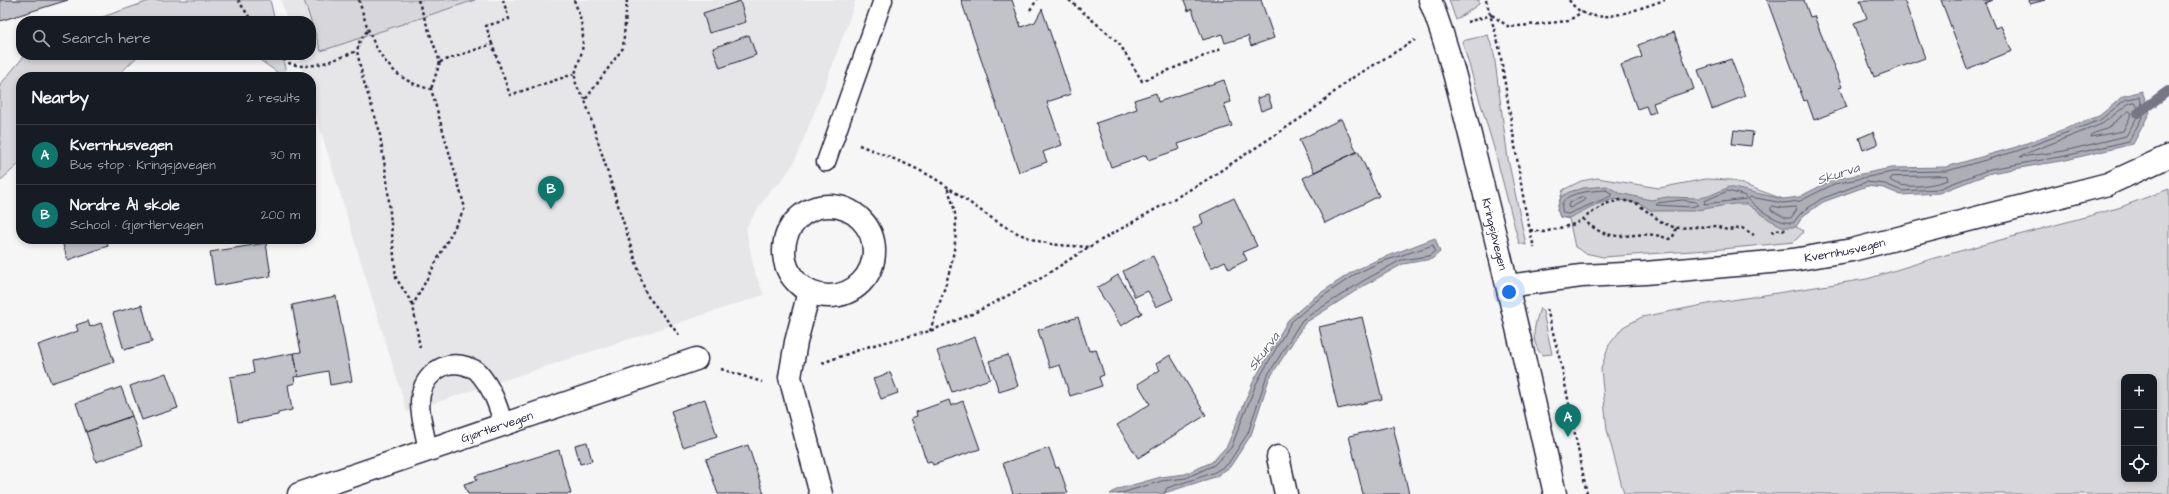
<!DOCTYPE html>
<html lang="en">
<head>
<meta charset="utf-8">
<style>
	body { margin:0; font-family:"Architects Daughter",sans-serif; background:#20242c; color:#f1f3f6 }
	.controls { position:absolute; right:12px; bottom:12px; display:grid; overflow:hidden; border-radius:8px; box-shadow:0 2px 6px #0003 }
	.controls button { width:36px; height:36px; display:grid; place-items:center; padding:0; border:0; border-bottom:1px solid #363941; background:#171b24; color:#f1f3f6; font:20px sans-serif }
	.you { position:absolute; left:1509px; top:292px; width:14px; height:14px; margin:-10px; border:3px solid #fff; border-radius:50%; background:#1a73e8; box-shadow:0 0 0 6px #1a73e833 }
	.badge { display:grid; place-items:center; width:26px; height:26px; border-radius:50%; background:#0f766e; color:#fff; font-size:13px; font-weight:700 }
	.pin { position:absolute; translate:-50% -33px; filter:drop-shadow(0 1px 2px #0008) }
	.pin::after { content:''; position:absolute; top:21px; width:14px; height:12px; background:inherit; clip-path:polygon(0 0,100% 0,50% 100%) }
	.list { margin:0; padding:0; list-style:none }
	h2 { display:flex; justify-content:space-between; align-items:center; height:52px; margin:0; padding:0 16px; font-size:17px }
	h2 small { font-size:13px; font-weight:400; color:#9ea1a6 }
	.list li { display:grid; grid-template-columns:26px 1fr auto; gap:12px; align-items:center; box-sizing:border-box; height:60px; padding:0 16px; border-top:1px solid #363941 }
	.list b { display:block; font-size:15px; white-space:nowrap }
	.list p { margin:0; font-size:13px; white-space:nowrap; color:#9ea1a6 }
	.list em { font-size:13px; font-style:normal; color:#9ea1a6 }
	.icon { flex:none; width:22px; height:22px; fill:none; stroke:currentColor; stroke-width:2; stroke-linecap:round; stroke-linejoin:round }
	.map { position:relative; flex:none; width:2169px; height:494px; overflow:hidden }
	.search { position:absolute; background:#171b24; box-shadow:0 2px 6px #0003; left:16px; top:16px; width:300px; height:44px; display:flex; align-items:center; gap:10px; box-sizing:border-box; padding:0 14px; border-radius:16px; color:#9ea1a6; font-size:15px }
	.panel { position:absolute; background:#171b24; box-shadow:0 2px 6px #0003; left:16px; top:72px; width:300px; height:172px; border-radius:16px }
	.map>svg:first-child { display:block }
	.built { fill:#e6e6e9 }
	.green { fill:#d7d7db; stroke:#7c7c8b; fill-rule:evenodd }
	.water { fill:#aeaeb7; stroke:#767685 }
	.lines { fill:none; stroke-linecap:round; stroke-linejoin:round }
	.shore { stroke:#5a5a6d; stroke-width:1 }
	.stream { stroke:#767685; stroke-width:10 }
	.building { fill:#c2c2c9; stroke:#22223b }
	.service-casing { stroke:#22223b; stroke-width:21 }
	.minor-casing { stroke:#22223b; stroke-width:25 }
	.tertiary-casing { stroke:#22223b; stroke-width:25 }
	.path { stroke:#22223b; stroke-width:2.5; stroke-dasharray:3 3; stroke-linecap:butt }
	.service { stroke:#fff; stroke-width:18 }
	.minor { stroke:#fff; stroke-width:22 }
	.tertiary { stroke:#fff; stroke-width:22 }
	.labels { text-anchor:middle; stroke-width:3; stroke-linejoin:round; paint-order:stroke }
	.street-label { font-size:12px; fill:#22223b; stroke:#fff }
	.water-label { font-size:13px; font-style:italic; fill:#5a5a6d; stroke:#fff }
</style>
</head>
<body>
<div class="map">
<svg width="2169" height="494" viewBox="0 0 2169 494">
	<rect width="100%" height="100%" fill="#f6f6f7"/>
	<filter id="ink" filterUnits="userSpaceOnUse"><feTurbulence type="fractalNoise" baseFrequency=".025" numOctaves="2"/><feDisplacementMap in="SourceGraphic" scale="8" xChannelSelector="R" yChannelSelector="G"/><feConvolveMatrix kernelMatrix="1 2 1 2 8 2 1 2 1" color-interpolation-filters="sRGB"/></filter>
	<g filter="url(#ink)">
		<path class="built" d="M281,0H856L826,83L794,163L780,183L770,190L746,228L754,270L764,295L407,412L311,99V77H304L298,55H311V21H287Z"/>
		<path class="green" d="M152,0H270L275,21H91Z
			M304,0H475L321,51Z
			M1449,0H1479V4L1456,20Z
			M1488,35L1494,54L1508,159L1526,245L1519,243L1494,148L1462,41Z
			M25,55H139L116,77H21V162L0,181V85Z
			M253,55H282L287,77H284Z
			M1597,178L1659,188L1706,179L1731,180L1783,199L1796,227L1804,231L1794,242L1722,249L1603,257L1585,253L1575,247L1569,219L1560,217L1557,209L1563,190L1581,181Z
			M2169,189V494H1624L1607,430L1601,369L1609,345L1623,327L1642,317L1713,303L1867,279L1938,257L2118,208ZM2124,377H2154V479H2124Z
			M1540,308L1543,312L1552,354L1542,355C1529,341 1535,324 1540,308Z"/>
		<path class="water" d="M2142,91L2150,112L2133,144L2066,160L1991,173L1939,193L1901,195L1884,188L1867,186L1823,202L1803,216L1796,227H1784L1770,220L1747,204H1734L1691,211H1652L1639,203L1614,199L1595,205L1569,218L1560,217L1557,209L1561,197L1569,192L1583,188L1607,186L1619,193L1651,200L1667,197L1699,198L1709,196L1729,187L1783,199L1799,197L1832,180L1891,168L1946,167L2016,147L2099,116L2124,96Z
			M1435,238L1440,252L1432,259L1403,264L1365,285L1305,323L1269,379L1251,435L1230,467L1215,477L1161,494H1110L1118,489L1161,477L1185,474L1212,462L1227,446L1253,382L1288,320L1313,298L1352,272L1377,260Z"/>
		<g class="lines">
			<path class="shore" d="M2139,97L2145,112L2129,141L2065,156L1990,169L1938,189L1902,191L1885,184L1866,182L1821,199L1801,213L1793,223C1777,223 1759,210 1748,199L1750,197L1783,203L1800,201L1834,184L1892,172L1947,171L2017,151L2100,120L2125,100Z
				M2135,102L2140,112L2126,136L2064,151L2020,157L2022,155L2102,124L2128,104Z
				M2129,111L2132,113L2123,131L2091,137L2092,134L2106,129Z
				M1947,176L1948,180C1934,185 1903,191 1890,180L1892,177Z
				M1606,190L1611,193V196L1568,214L1563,213C1554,191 1594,191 1606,190Z
				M1728,191L1746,196L1747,199L1704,204L1705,201Z
				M1584,197L1586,198L1585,200L1570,208L1568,207L1569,203Z
				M1683,200L1696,202L1698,205L1691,207L1656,205L1658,203Z
				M1772,206L1783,208L1795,207L1797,209L1791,218H1786L1771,210Z
				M1118,494L1162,481L1186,478L1214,465L1231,448L1256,384L1291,322L1316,301L1354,275L1378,263L1433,245L1435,251L1429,256L1401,260L1363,281L1302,320L1266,378L1248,433L1228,464L1213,473L1167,488L1164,494"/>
			<path class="stream" d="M2138,113L2168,91"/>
		</g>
		<path class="building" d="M0,0H68L0,21Z
			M961,0H1012L1021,27L1035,22L1042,9L1071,94L1047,102L1062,145L1043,152L1047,162L1019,172Z
			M1184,0H1261L1274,38L1251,46L1248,36L1225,43L1222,34L1203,40L1192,9L1188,11Z
			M1767,0H1804L1810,17L1814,16L1842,87L1839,88L1847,107L1814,120L1807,100L1804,101Z
			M1860,0H1904L1925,58L1874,77L1854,23L1867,18Z
			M1941,0H1992L1985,3L1995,28L2001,26L2012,51L1967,69Z
			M2029,0H2045L2030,4Z
			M740,1L746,22L709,33L703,13Z
			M1674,32L1694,89L1653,103L1656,112L1649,114L1646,106L1637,109L1621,65L1642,57L1638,45Z
			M749,35L756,55L720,68L713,48Z
			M1731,59L1745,96L1712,109L1698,70Z
			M1224,80L1231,102L1224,104L1232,126L1178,144L1180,149L1148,160L1146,155L1111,167L1096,123L1137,109L1134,100L1156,93L1158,102Z
			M1268,95L1272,107L1261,111L1257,98Z
			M1341,119L1357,152L1314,172L1299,140Z
			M1734,130L1753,132L1751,146L1732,144Z
			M1873,132L1878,144L1863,150L1859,138Z
			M1358,151L1379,196L1325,223L1303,178Z
			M1234,198L1257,246L1243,252L1247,260L1229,269L1225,261L1211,268L1193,228L1203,223L1200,215Z
			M61,239H106L108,246L68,260Z
			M266,243L271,276L215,286L210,252Z
			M1153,256L1173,299L1156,307L1148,291L1135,297L1123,271Z
			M1118,275L1142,313L1121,326L1097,288Z
			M336,296L352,381L330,385L328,371L298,377L294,353L301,352L292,305Z
			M142,305L152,342L124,350L113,313Z
			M1078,317L1089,351L1096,349L1104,375L1099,377L1102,386L1070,396L1060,365L1050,368L1038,330Z
			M1362,317L1382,399L1338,409L1319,327Z
			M88,321L90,327L101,323L114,362L51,383L38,345L78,331L76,325Z
			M975,337L990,379L952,392L937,351Z
			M294,353L298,376L294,377L295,383L288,385L292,410L278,413V415L238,422L230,377L254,373L252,361Z
			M1008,355L1018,386L999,392L989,361Z
			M1170,355L1206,415L1138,458L1117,425L1150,404L1138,384L1160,370L1156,364Z
			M890,372L898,393L881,399L873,379Z
			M166,373L178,408L142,420L130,386Z
			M121,387L132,416L86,432L76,403Z
			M705,399L717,436L683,447L671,411Z
			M949,400L951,406L963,401L980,449L933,465L931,461L927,462L911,418L917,416L916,412Z
			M132,416L142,446L96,462L86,432Z
			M1393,426L1409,494H1363L1349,436Z
			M587,442L592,461L580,464L575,445Z
			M748,445L764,494H718L706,459Z
			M1049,448L1056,468L1059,467L1068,493L1013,494L1003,463Z
			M559,450L571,494H468L464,484L477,480L475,476Z"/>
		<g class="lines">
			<defs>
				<path id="service" d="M826,162L883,0
					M428,450C425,434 420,418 420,402C421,378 442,358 466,366C470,368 474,368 477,371C492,387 498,405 504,426"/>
				<g id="minor">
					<circle cx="829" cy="251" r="45"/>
					<path id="s1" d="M1508,286L1581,276L1645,273L1793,260L1852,250L2108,184L2169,156"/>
					<path d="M809,292L796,342L790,377L821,494"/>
					<path d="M1278,457L1286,494"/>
					<path id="s2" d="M299,494L696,359"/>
				</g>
				<g id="tertiary">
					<path id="s3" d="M1430,0C1452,56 1465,116 1480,175C1507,281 1531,387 1555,494"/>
				</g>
			</defs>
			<use href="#service" class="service-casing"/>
			<use href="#minor" class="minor-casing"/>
			<use href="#tertiary" class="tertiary-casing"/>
			<path class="path" d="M238,0L252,21
				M359,0C370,41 385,80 431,89L465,208L413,305L420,349
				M418,0L440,62L431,89
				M574,0C579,13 583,25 583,39C583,68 564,73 585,99
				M627,0L623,48L585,100L646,294L679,335
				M1069,0L1119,43L1142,81L1221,49
				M1486,0L1499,46L1525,208L1534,248
				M1569,0C1590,32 1635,9 1665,0
				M1030,10L1037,0
				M1492,15L1509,27L1568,21L1582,12
				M1467,22L1492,15
				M367,31L360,40L357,51L363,79L379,129L387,180L396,278L413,305
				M492,44L486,26L509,19L503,0
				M279,55C282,57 286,62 289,63C310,72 338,58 357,51
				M440,62L492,44L510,95L574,74
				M859,145C884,155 909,164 932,177C971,200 1006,237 1052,244C1064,246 1077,246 1089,247
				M1583,219C1616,251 1635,225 1669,239L1673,237L1676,228
				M1530,230L1544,232L1575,224L1605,204L1620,200L1636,203L1663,223L1676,228L1716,226L1727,230L1742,228L1754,235
				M1771,232L1780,229L1786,230
				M1547,309L1561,364L1587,494
				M930,331C942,295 960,252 955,214C954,205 950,195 947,187
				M822,363L870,346L930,331L972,314L1038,280L1089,247L1205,181L1310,112L1349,80L1415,40
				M721,369L762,382"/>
			<use href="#service" class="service"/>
			<use href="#minor" class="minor"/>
			<use href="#tertiary" class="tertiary"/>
		</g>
	</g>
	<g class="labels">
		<g class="street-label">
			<text dy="4" stroke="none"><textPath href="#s3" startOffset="243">Kringsjåvegen</textPath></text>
			<text dy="4" stroke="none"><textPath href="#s1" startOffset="339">Kvernhusvegen</textPath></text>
			<text dy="4" stroke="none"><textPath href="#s2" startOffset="209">Gjørtlervegen</textPath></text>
		</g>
		<g class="water-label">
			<text transform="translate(1838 173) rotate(-18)" y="5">Skurva</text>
			<text transform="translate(1263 351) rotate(-54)" y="5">Skurva</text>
		</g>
	</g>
</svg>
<div class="controls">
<button>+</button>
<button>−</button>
<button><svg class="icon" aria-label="locate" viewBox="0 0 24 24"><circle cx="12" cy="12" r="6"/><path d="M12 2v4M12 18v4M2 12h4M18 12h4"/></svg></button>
</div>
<div class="you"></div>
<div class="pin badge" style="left:1568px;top:437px">A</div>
<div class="pin badge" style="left:551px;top:209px">B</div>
<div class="search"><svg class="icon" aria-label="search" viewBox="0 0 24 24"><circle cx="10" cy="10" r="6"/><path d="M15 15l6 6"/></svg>Search here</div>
<section class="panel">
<h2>Nearby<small>2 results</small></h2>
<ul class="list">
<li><span class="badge">A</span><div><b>Kvernhusvegen</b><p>Bus stop · Kringsjåvegen</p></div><em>30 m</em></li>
<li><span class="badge">B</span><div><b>Nordre Ål skole</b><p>School · Gjørtlervegen</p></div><em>200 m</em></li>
</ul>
</section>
</div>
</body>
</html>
